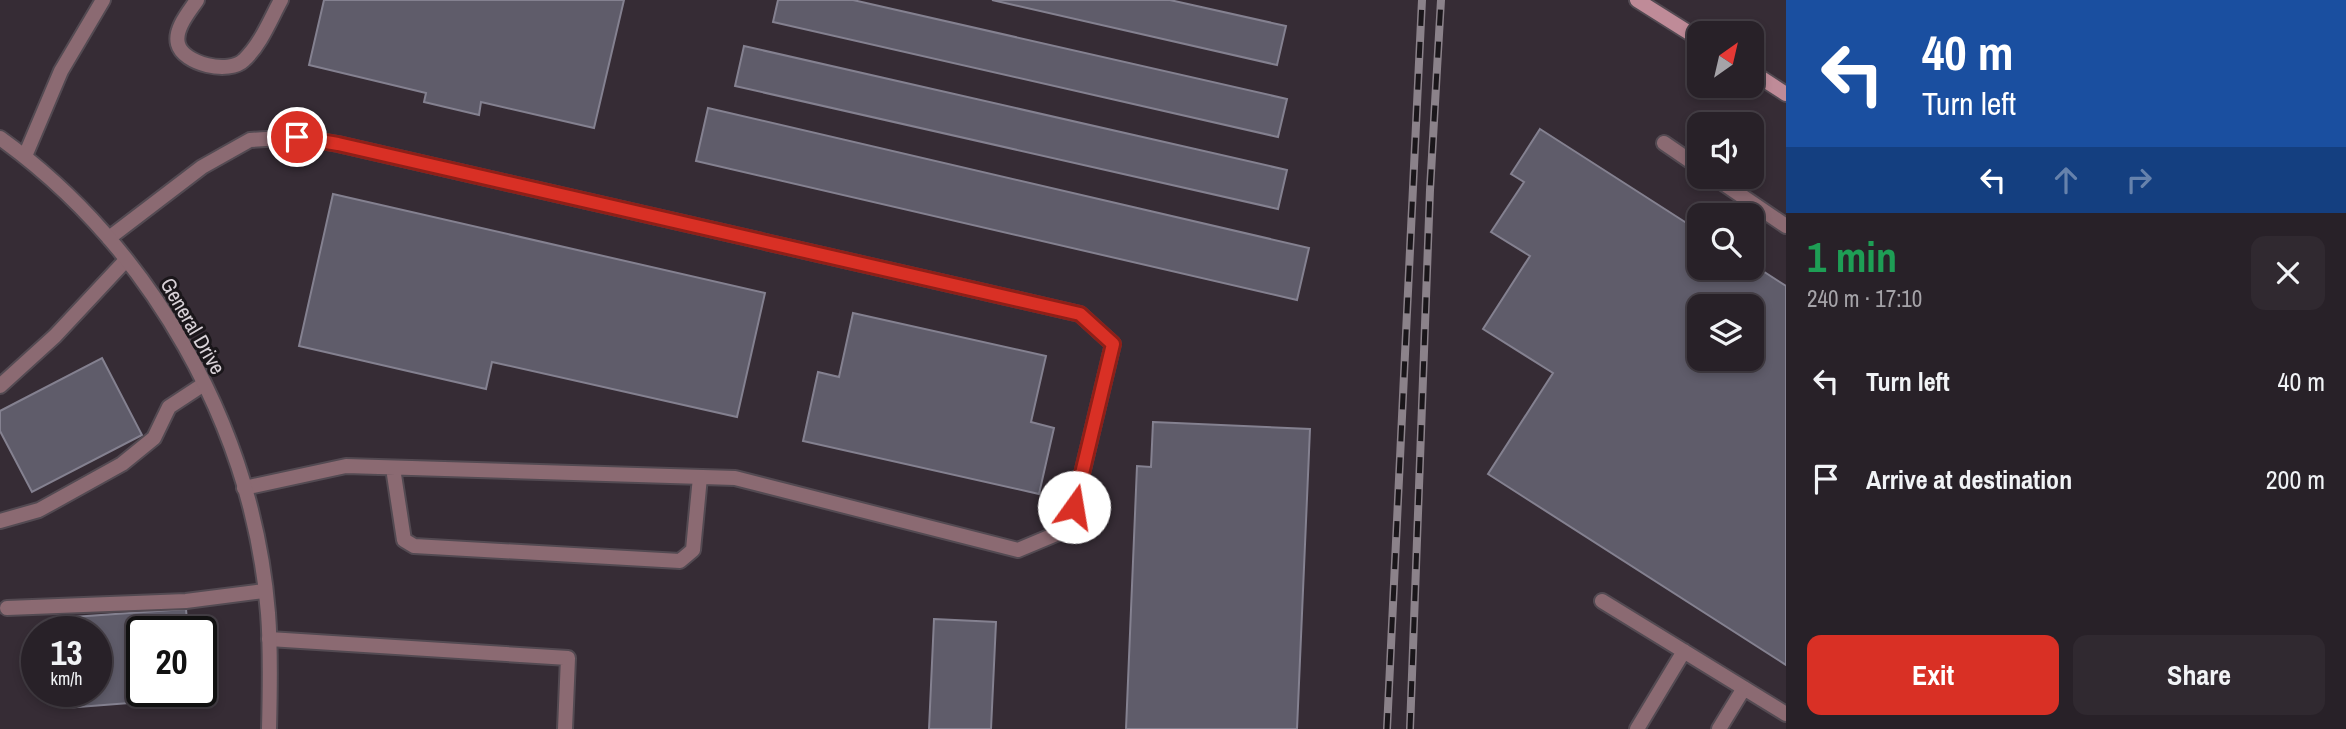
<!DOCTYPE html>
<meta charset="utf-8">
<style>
:root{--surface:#282128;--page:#302930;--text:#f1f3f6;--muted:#a5a3a8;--line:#443e45;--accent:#d93025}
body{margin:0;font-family:"Archivo Narrow",sans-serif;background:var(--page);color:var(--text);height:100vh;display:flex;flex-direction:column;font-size:26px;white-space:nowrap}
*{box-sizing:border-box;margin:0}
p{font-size:23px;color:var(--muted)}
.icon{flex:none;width:38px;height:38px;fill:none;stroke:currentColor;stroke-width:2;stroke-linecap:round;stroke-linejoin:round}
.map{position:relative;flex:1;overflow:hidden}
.details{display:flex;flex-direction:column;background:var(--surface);width:560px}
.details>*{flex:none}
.top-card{background:#1a4fa0;color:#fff;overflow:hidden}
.needle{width:46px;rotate:34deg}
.controls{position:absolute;left:1687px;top:21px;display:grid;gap:14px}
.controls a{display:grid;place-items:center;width:77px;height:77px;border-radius:14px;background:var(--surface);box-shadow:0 4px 10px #0003,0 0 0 2px var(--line);font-size:35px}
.speed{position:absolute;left:21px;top:616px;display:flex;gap:14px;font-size:35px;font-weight:700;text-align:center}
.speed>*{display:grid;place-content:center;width:91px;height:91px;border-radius:50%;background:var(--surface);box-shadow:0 4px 10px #0003,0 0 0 2px var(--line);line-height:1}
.speed small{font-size:18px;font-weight:400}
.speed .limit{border:4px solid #111;border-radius:10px;background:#fff;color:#111}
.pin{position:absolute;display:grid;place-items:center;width:60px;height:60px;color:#fff;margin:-30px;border:4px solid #fff;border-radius:50%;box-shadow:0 2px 7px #0007}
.me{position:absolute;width:77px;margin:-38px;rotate:13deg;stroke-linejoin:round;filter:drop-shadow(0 0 5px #0008)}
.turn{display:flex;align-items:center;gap:24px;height:147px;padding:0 21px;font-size:32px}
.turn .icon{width:91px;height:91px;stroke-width:2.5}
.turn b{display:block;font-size:49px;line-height:60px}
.lanes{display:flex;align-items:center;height:66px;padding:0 21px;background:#0003;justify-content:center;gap:35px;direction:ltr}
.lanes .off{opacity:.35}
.round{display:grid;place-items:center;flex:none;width:74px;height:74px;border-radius:14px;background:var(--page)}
.head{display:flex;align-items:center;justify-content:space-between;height:119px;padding:0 21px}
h1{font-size:42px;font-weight:700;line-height:52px;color:#1e9e55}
.primary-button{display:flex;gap:14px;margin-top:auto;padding:14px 21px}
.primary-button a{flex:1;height:80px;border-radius:14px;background:var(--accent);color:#fff;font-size:28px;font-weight:700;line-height:80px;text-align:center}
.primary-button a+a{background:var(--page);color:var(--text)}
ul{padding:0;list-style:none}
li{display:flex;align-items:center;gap:21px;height:98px;padding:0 21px}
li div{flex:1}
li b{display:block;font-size:26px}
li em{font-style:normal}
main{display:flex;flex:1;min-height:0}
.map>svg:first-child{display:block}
.building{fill:#5f5c6a;stroke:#848190;stroke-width:2;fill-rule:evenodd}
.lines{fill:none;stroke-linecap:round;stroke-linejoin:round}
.service-casing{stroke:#534a52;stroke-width:18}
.minor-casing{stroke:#534a52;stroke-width:18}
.secondary-casing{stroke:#534a52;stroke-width:18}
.service{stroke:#8b6a72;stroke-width:14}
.minor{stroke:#8b6a72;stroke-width:14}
.secondary{stroke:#bf8b98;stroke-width:14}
.rail-casing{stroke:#8b828a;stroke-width:8}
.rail{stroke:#1a161a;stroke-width:5;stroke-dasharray:16;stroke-linecap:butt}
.route-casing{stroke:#8d1f18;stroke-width:18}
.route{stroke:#d93025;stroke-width:12}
.labels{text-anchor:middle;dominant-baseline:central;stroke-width:6;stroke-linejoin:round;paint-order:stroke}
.street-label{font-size:21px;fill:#d8d1d7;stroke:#1a161a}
</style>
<main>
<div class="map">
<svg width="1786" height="729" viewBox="0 0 1786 729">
<rect width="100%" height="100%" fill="#362c35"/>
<path class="building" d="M324,0H624L594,128L481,102L479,115L424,102L426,93L309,65Z
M778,0H853L1287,99L1278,137L773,22Z
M992,0H1170L1286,26L1277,65Z
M744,46L1287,170L1278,209L735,86Z
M708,108L1309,248L1297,300L696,161Z
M1540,129L1699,231V268H1752V264L1786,286V665L1488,474L1553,373L1483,329L1530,256L1491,232L1524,182L1511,174ZM1699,306H1752V359H1699Z
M333,194L765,293L737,417L492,362L486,389L299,346Z
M853,313L1046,356L1031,422L1054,428L1039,494L803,441L818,372L839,377Z
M102,358L142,435L32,492L0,431V411Z
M1153,422L1310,429L1297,729H1126L1137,466L1151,467Z
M186,609L188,632H142V691H192L193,698L66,708L64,691H96V632H60L59,618Z
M934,619L996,622L991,729H929Z"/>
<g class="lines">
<defs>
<path id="service" d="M197,0C189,12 174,29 178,44C183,64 229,75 244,60C261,44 270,20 281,0
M1664,143L1699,167
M1714,177L1786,226
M109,238L202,167L250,140L297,137L338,144L1080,314L1113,344L1074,507L1061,532L1018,550L735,478L346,466L244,488
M0,386L55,336L126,260
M393,468L404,540L414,546L680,561L693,550L700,477
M0,521L39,510L122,464L154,438L169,407L204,384
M1602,601L1786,714
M7,608L186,601L264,591
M269,639L568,658L565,729
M1637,729L1684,651
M1719,729L1744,688"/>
<path id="minor" d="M0,138C151,247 253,427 268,613C271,651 270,690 269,729
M25,156L61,71L103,0"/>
<path id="secondary" d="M1637,0L1699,39
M1752,72L1786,94"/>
</defs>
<use href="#service" class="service-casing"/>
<use href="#minor" class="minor-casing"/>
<use href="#secondary" class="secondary-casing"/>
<use href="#service" class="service"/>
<use href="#minor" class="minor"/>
<use href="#secondary" class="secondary"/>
<defs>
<path id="rail" d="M1387,729L1422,0
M1410,729L1430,190L1441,0"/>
</defs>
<use href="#rail" class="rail-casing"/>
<use href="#rail" class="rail"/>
</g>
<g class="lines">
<defs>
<path id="route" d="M297,137L338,144L1080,314L1113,344L1074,507"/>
</defs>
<use href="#route" class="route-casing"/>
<use href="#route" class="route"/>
</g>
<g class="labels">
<g class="street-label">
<text transform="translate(193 326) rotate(60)">General Drive</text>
</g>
</g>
</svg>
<div class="controls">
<a><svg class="needle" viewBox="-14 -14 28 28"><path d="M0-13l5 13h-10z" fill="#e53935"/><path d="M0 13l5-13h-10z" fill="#a5a3a8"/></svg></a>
<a><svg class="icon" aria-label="sound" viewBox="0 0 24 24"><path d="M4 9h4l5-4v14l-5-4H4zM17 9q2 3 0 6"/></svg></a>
<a><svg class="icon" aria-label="search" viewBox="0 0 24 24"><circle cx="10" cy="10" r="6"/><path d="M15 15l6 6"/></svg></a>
<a><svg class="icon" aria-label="layers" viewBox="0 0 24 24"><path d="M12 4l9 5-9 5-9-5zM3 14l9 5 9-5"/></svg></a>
</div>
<div class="speed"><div>13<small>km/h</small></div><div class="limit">20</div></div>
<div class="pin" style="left:297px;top:137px;background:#d93025"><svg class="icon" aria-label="arrive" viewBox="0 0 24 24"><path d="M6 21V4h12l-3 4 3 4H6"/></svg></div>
<svg class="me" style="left:1074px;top:507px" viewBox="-20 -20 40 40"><circle r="19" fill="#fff"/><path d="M0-13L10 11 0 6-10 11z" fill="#d93025"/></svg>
</div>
<section class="details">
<div class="top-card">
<div class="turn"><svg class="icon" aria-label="left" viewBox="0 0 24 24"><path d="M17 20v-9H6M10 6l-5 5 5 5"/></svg><div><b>40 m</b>Turn left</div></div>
<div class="lanes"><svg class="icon" aria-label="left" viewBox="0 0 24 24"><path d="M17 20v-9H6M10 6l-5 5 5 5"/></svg><svg class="icon off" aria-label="ahead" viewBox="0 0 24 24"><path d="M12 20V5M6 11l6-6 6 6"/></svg><svg class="icon off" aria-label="right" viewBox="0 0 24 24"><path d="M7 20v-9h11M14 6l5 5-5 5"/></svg></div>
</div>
<div class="head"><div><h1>1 min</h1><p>240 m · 17:10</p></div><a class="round"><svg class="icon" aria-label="close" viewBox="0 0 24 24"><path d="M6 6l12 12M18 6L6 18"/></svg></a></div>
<ul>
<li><svg class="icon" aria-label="left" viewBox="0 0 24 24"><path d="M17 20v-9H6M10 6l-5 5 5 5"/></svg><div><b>Turn left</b></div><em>40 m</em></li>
<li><svg class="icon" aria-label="arrive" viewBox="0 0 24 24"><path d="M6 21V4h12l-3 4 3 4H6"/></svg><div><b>Arrive at destination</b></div><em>200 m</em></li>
</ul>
<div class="primary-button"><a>Exit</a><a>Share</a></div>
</section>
</main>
